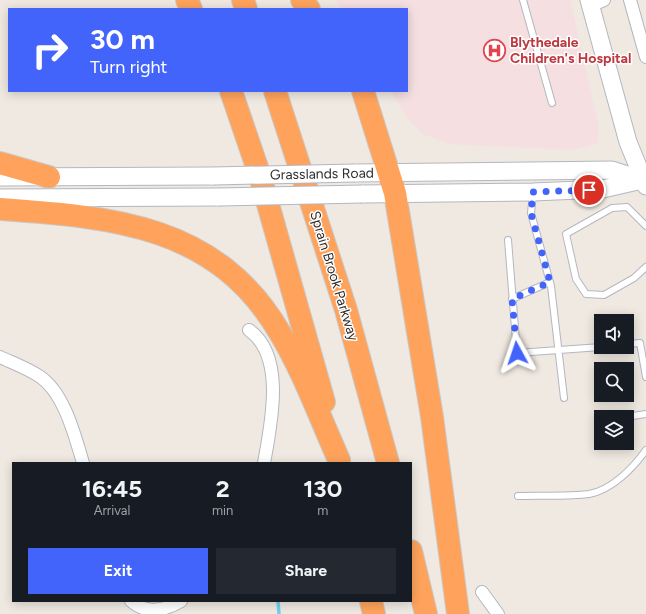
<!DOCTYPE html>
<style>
:root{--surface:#171b24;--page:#242831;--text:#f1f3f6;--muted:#9ea1a6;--accent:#4264fb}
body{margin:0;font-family:Figtree,sans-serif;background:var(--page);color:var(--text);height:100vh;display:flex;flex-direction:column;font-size:15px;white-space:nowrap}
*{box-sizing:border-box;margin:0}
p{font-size:13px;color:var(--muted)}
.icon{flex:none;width:22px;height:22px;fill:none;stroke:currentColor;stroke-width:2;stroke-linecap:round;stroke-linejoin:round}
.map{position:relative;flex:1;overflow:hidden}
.details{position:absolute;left:12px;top:462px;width:400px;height:140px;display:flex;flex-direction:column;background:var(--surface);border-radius:0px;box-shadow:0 2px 10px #0003}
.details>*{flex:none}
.top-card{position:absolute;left:8px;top:8px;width:400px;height:84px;border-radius:0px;box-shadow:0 2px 10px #0003;background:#4264fb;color:#fff;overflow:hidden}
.buttons{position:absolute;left:594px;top:314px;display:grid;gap:8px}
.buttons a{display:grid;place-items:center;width:40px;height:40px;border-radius:0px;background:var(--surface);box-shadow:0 2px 10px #0003;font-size:20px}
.pin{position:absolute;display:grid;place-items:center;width:34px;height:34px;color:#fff;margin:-17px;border:2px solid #fff;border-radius:50%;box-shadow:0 1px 4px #0007}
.me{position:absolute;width:44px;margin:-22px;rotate:355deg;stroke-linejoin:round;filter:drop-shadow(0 0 3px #0008)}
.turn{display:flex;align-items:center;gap:14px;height:84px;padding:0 16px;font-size:18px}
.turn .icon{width:52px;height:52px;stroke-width:2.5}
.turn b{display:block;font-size:28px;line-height:34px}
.eta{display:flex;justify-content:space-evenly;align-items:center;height:68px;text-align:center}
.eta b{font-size:24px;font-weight:700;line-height:28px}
.primary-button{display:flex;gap:8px;margin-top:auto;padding:8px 16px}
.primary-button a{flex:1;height:46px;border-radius:0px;background:var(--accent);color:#fff;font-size:16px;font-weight:700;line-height:46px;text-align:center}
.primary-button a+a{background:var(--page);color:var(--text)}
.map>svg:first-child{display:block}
.medical{fill:#f5dfe0}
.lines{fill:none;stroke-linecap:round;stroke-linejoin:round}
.stream{stroke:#75cff0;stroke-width:3.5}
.lane-casing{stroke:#b4b7c1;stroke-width:8}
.street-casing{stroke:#b4b7c1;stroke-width:14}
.secondary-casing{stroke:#b4b7c1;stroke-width:19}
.highway-casing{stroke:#c9c9c9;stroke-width:24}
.lane{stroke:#fff;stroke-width:6}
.street{stroke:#fff;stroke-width:12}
.secondary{stroke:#fff;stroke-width:17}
.highway{stroke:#ffa35c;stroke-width:22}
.secondary-bridge-casing{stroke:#b4b7c1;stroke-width:19;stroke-linecap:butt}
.secondary-bridge{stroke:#fff;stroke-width:17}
.route{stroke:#4264fb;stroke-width:7;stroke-dasharray:0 12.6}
.labels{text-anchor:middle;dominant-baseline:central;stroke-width:3;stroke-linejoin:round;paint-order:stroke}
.health-label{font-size:14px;font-weight:bold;fill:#be3a42;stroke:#fff;text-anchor:start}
.street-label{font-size:14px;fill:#2e2e2e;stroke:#fff}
</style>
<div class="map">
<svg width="646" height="614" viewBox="0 0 646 614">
<rect width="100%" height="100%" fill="#efe9e1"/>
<path class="medical" d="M335,0H570L599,127L597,144L572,150L450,144L423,134L408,119L391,91H407V9H341Z"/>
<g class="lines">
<path class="stream" d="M278,601L279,614"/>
<defs>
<path id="lane" d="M523,0L552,103
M533,194L531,213L551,286L564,398
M646,226L627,207L612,208L566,234L576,279L586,294L604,295L634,278L646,267
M508,240L517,353L601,347
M512,299L550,282
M627,344L640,343L646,377
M626,417L646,414
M518,496C541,495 566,497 589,494C612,490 633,468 646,450"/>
<path id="street" d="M630,0L646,57
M590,6L604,0
M249,330C286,356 271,424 264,463
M0,357C13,363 27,368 39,376C64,392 75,436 83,463
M482,592L498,614
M131,601C146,614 164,611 181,601"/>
<path id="secondary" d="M589,0L628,142L646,186
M355,173L612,170L643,180
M0,177L213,176
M362,194L533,192L603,189L642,180
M0,198L219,197"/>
<path id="highway" d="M187,0L191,9
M243,0L246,9
M302,0L309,9
M231,91L260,176L324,402
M275,91L346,310L388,463
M363,91L395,193L432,417L458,614
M0,163L49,177
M0,209C113,217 217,225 280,333C304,373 320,418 339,460
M411,551L426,614
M371,601L374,614"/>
</defs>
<use href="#lane" class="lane-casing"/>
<use href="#street" class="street-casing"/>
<use href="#secondary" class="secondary-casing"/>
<use href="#highway" class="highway-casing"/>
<use href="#lane" class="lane"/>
<use href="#street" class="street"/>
<use href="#secondary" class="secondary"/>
<use href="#highway" class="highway"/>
<defs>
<path id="secondary-bridge" d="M213,176L355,173
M219,197L362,194"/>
</defs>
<use href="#secondary-bridge" class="secondary-bridge-casing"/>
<use href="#secondary-bridge" class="secondary-bridge"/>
</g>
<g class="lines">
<path class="route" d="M517,353L512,299L550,282L531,213L533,192L589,190"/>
</g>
<defs>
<symbol id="hospital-ring" viewBox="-11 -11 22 22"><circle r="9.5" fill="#fff" stroke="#e0444e" stroke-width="1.5"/><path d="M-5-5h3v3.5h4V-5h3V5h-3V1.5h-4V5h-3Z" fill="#e0444e"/></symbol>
</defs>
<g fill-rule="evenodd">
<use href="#hospital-ring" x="482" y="38" width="25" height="25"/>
</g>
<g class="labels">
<g class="health-label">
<text x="510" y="42">Blythedale<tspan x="510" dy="16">Children's Hospital</tspan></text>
</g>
<g class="street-label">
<text transform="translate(322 174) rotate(-1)">Grasslands Road</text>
<text transform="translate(334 276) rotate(73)">Sprain Brook Parkway</text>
</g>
</g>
</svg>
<div class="buttons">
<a><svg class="icon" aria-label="sound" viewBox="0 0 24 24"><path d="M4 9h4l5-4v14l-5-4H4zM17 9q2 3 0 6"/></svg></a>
<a><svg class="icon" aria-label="search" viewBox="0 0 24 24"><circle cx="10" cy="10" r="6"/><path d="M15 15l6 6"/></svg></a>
<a><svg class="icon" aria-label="layers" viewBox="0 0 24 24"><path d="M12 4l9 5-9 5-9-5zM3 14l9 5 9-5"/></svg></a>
</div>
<div class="pin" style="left:589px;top:190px;background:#d93025"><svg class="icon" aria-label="arrive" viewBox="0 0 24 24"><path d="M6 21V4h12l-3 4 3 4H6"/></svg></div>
<svg class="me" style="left:517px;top:353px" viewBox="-20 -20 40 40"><path d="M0-17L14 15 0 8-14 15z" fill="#4264fb" stroke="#fff" stroke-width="4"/></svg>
<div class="top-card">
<div class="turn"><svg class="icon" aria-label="right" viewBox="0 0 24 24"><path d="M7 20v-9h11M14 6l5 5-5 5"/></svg><div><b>30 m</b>Turn right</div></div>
</div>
<section class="details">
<div class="eta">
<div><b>16:45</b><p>Arrival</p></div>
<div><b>2</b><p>min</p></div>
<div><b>130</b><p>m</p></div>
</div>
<div class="primary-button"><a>Exit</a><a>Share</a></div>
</section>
</div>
